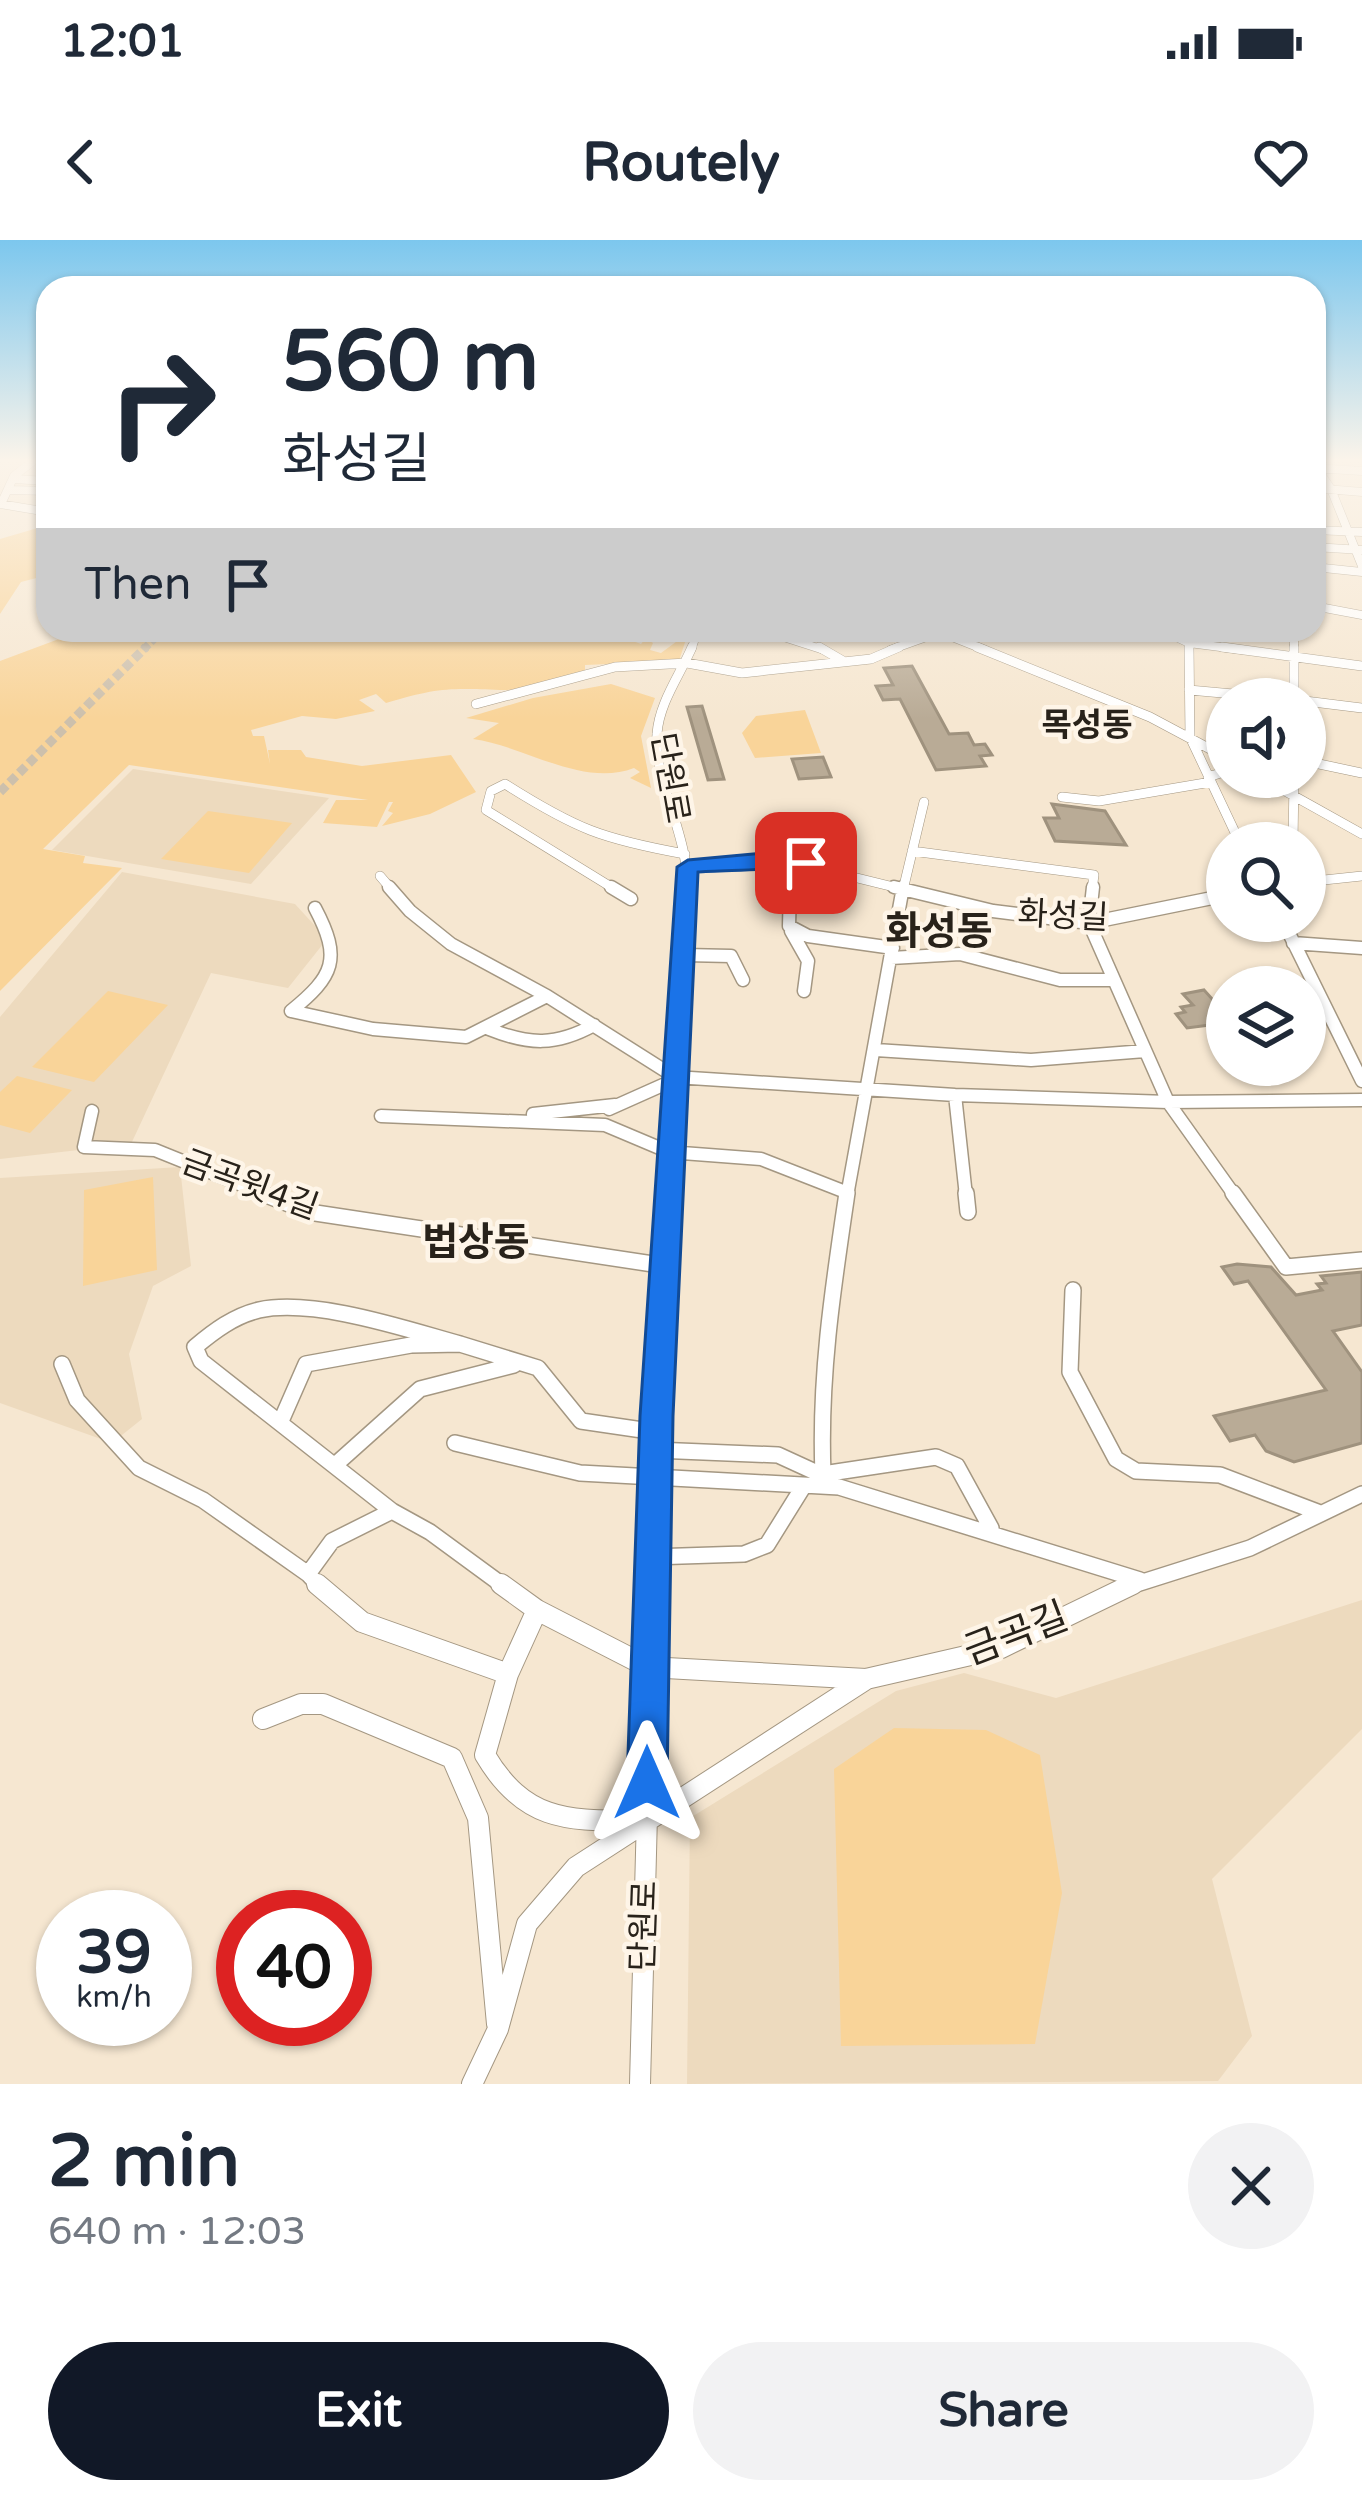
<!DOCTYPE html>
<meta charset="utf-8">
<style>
:root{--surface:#fff;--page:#f2f2f3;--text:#1f2937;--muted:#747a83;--accent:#111827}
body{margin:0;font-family:"Varela Round","Noto Sans KR",sans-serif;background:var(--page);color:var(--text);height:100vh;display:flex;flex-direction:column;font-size:45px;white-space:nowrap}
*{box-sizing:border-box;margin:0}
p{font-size:39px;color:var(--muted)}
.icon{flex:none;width:66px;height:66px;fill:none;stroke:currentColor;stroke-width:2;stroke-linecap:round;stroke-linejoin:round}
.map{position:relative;height:1844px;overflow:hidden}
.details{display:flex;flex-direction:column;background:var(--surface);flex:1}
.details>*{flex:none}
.hud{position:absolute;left:36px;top:36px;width:1290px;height:366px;border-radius:36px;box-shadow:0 3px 9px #0004;background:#fff;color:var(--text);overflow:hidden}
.fabs{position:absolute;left:1206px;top:438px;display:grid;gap:24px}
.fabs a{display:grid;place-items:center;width:120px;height:120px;border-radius:50%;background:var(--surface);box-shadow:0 3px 9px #0004;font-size:60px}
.speed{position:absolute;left:36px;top:1650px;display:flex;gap:24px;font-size:60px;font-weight:700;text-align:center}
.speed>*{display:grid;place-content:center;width:156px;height:156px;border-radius:50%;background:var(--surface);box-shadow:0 3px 9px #0004;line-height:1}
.speed small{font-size:30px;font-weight:400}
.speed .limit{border:18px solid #d22;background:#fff;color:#111}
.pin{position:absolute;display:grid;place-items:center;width:102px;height:102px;color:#fff;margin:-51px;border-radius:24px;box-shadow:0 6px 18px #0006}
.me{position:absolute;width:132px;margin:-66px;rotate:0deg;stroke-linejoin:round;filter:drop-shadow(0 0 9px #0008)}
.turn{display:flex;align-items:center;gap:42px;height:252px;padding:0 48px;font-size:54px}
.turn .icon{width:156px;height:156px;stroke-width:2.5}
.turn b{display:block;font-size:84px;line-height:102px}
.then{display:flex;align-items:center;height:114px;padding:0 48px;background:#0003;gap:24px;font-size:45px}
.round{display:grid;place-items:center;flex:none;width:126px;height:126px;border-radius:63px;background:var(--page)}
.overview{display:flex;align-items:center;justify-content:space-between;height:204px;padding:0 48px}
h1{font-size:72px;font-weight:800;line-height:90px}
.action{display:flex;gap:24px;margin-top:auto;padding:24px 48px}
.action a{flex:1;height:138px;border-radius:72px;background:var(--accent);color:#fff;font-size:48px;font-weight:800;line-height:138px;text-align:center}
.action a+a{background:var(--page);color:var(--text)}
.status{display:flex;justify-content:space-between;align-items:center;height:84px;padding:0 60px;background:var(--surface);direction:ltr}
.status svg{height:33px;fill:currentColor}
header{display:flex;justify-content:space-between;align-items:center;height:156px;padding:0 48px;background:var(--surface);font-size:54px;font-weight:800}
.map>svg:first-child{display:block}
.built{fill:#eddabe}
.green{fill:#f9d499}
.building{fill:#b9ab96;stroke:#9f927e;stroke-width:3}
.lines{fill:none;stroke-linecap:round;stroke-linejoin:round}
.minor-tunnel-far1{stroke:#cdc0ac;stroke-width:8;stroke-dasharray:8 3;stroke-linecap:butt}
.minor-tunnel{stroke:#cdc0ac;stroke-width:9;stroke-dasharray:9 4.5;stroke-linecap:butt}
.minor-far4-casing{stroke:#a49782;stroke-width:9}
.minor-far3-casing{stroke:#a49782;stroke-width:10}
.minor-far2-casing{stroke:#a49782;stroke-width:15}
.minor-far1-casing{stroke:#a49782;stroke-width:18}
.minor-casing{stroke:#a49782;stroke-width:22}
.minor-far4{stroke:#fff;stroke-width:8}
.minor-far3{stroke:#fff;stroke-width:9}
.minor-far2{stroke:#fff;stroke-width:12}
.minor-far1{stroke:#fff;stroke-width:15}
.minor{stroke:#fff;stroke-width:20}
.route{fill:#1a73e8;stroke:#114b97;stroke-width:3}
.labels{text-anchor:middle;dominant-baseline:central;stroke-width:9;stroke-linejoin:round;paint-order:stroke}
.far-quarter-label{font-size:33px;font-weight:bold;fill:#28221a;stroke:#fef5e8}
.street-label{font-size:33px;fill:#28221a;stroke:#fef5e8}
.quarter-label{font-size:39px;font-weight:bold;fill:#28221a;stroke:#fef5e8}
.near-street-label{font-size:39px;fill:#28221a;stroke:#fef5e8}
</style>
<div class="status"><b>12:01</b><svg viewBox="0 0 49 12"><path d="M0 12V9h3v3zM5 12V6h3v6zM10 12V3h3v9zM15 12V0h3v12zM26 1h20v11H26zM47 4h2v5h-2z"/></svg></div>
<header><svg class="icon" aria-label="back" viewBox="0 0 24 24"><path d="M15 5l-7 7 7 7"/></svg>Routely<svg class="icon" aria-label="heart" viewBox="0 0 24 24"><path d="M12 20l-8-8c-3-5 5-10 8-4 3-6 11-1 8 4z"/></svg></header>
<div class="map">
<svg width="1362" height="1844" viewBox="0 0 1362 1844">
<rect width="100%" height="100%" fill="#f6e7d1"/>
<path class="built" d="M133,529L329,558L251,644L52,610Z
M122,632L295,664L327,699L288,748L211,733L131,904L0,919V777Z
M180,927L191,1026L153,1046L129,1114L142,1179L112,1203L0,1163V938Z
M1362,1360V1489L1212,1639L1252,1796L1218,1841L687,1844L690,1578L896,1451L964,1433L1056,1458Z"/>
<path class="green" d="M48,285V335L21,342L0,374V299Z
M83,390H372L366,402L390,397L398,390H603L641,404L646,398L653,403L650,410L661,413L688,393L679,421L585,425V433C559,439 526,451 500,450C446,448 438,448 386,463L376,454L359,460L375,471L336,479L302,476L251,490L253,496H264L270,524L268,510H301L306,517L362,526L451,515L476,552L430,574L382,586L393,573L388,571L393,562H389L377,587L323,583L336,560H368L129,525L43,609L85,616L83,623L122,628L0,751V421Z
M611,444L655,458L641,496L651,548L630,538L640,532L634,528C583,548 525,506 473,499L499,483L466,478L533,458Z
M805,470L821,513L755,518L742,493L756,476Z
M208,571L292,583L249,633L161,619Z
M108,751L168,765L94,842L32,827Z
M17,836L72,850L30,893L0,885V852Z
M153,937L157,1030L83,1046L84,950Z
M894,1488L986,1490L1040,1515L1062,1653L1035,1804L841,1806L834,1529Z"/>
<path class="building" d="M912,426L949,494L968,493L974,505L985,504L992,515L980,516L986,526L936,530L900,459L883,460L876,446L893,445L884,428Z
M702,466L724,539L708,540L687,467Z
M823,517L831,537L799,539L792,519Z
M1052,564L1105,571L1126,605L1055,601L1044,578H1059Z
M1204,750L1223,771L1218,772L1221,776L1212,778L1217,784L1187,788L1176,774L1185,772L1181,767L1193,765L1183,754Z
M1237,1024L1271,1027L1296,1055L1322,1050L1317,1044L1326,1043L1321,1036L1362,1032V1085L1333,1091L1362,1132V1203L1294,1222L1266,1211L1255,1195L1230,1201L1214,1176L1326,1150L1248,1041L1234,1044L1222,1027Z"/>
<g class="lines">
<path class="minor-tunnel-far1" d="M143,410L163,390"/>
<path class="minor-tunnel" d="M0,552L146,407"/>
<defs>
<path id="minor-far4" d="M1314,224L1331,249L1362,326
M1314,228L1362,231
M13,239L48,241
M1314,248L1362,252
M10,250L48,251
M0,264L48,272
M1,264L14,236L33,221
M1314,290L1362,292
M1314,307L1362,310
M1314,327L1362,332
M1314,366L1362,375
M762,390L824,410
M1161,390L1189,403L1244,410
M1189,390V410
M1294,390V410
M937,391L985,410
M691,410L698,390
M890,410L946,390"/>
<path id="minor-far3" d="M819,407L843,421
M977,407L1150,477L1227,518
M1189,407L1190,497L1240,603
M1222,407L1362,426
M1294,407V459
M1189,450L1290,459
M1305,461L1362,468
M476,464L615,427L687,423L742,433L871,419L899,407
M1305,521L1362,533
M1208,537L1227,531
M1260,537L1362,594
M1062,557L1099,561L1211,542
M1293,603L1294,537
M912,611L1094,635L1092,650
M688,627L784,620L906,650
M380,636L392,650
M1305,642L1362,636
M616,650L486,570L491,551L505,544C576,589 602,599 685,614
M687,650C690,597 653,540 657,494C659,463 680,435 692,407
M789,650L805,623
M903,650L924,562"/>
<path id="minor-far2" d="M389,647L410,671L451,704L547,756L675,837L955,855L1168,862L1362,860
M611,647L631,659
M790,647L789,686L808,696L893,708
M894,647L993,671L1089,683L1227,655
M1093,647L1089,683L1168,862L1235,956
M1283,681L1362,841
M791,691L808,721L804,751
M1293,703L1362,708
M685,715L731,716L743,740
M891,718L960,714L1060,740H1113
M291,771L373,789L466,797L547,756
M291,771C334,736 342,719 315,668
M489,789C529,805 556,806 594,785
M876,810L1031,820L1145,811
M955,855L966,956
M609,869L674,840
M92,871L84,907L155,910L269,956
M533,874L615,865
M381,876L605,885L669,912L761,919L848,953
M669,956L687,647
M847,956L903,647"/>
<path id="minor-far1" d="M261,953L309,972L666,1026
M847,953C833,1047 819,1138 823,1234L936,1217L957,1226L991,1288
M966,953L968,972
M1233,953L1286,1027L1362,1020
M1073,1050L1070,1132L1116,1219L1136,1231L1220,1235L1320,1273
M62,1124L77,1160L139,1228L203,1260L308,1334L332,1301L392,1271L430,1292L505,1347
M281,1181L306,1124L411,1105L460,1104L538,1128L581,1181L656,1192
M455,1203L580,1233L839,1247L1140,1340
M655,1210L778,1215L826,1237
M335,1225L420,1149L514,1125
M392,1271L201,1121L195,1107C214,1091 234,1076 259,1070C314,1058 406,1089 460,1104
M651,1317L744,1314L767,1305L803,1247
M308,1334L320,1347
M653,1347L670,953
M1127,1347L1250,1308L1362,1254"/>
<path id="minor" d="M317,1344L362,1382L508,1434
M501,1344L537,1370L648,1427L866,1439L1001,1408L1133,1344
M537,1370L508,1434L485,1515C527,1586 573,1580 647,1581
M263,1479L301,1464H323L452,1518L478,1578L497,1784
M472,1844L498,1789L527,1684L576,1627L865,1440
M640,1844L653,1344"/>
</defs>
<use href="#minor-far4" class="minor-far4-casing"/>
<use href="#minor-far3" class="minor-far3-casing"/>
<use href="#minor-far2" class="minor-far2-casing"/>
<use href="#minor-far1" class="minor-far1-casing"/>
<use href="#minor" class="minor-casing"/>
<use href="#minor-far4" class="minor-far4"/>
<use href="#minor-far3" class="minor-far3"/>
<use href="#minor-far2" class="minor-far2"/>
<use href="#minor-far1" class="minor-far1"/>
<use href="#minor" class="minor"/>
</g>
<linearGradient id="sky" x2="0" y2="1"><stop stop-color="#7cc7ee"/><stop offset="0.46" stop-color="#fbf4ea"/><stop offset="1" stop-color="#fbf4ea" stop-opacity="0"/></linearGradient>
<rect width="1362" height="479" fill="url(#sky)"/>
<path class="route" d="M764,613L806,617L816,623C808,630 719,630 698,632L673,1176L667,1543L661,1557L647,1562L633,1557L627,1543L640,1176L677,627L688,620Z"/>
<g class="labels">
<g class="far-quarter-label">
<text x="1087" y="485">목성동</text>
</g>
<g class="street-label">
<text transform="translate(670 538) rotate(80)">단원로</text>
<text transform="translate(1063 676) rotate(3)">화성길</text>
<text transform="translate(250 945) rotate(20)">금곡윗4길</text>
<text transform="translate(644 1686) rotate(-88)">단원로</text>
</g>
<g class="quarter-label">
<text x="939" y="691">화성동</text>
<text x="476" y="1002">법상동</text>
</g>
<g class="near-street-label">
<text transform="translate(1016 1394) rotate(-21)">금곡길</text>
</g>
</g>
</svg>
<div class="fabs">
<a><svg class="icon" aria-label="sound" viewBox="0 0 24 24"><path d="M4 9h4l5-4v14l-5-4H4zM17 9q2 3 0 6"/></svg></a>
<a><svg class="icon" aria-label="search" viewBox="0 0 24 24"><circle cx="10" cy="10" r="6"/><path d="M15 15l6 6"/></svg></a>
<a><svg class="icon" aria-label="layers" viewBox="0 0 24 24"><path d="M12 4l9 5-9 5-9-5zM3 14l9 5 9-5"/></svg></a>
</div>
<div class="speed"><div>39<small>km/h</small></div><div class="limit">40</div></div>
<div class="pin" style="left:806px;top:623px;background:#d93025"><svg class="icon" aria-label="arrive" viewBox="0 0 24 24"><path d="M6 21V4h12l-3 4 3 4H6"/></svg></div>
<svg class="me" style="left:647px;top:1543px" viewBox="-20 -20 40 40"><path d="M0-17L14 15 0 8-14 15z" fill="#1a73e8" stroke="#fff" stroke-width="4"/></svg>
<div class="hud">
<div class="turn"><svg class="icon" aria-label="right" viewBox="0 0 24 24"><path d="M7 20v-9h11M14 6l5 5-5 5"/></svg><div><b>560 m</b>화성길</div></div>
<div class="then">Then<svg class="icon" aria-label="arrive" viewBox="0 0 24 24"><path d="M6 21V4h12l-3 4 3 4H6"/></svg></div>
</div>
</div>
<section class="details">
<div class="overview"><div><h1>2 min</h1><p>640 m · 12:03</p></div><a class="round"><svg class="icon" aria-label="close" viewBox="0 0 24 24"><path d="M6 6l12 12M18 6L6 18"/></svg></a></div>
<div class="action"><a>Exit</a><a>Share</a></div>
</section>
